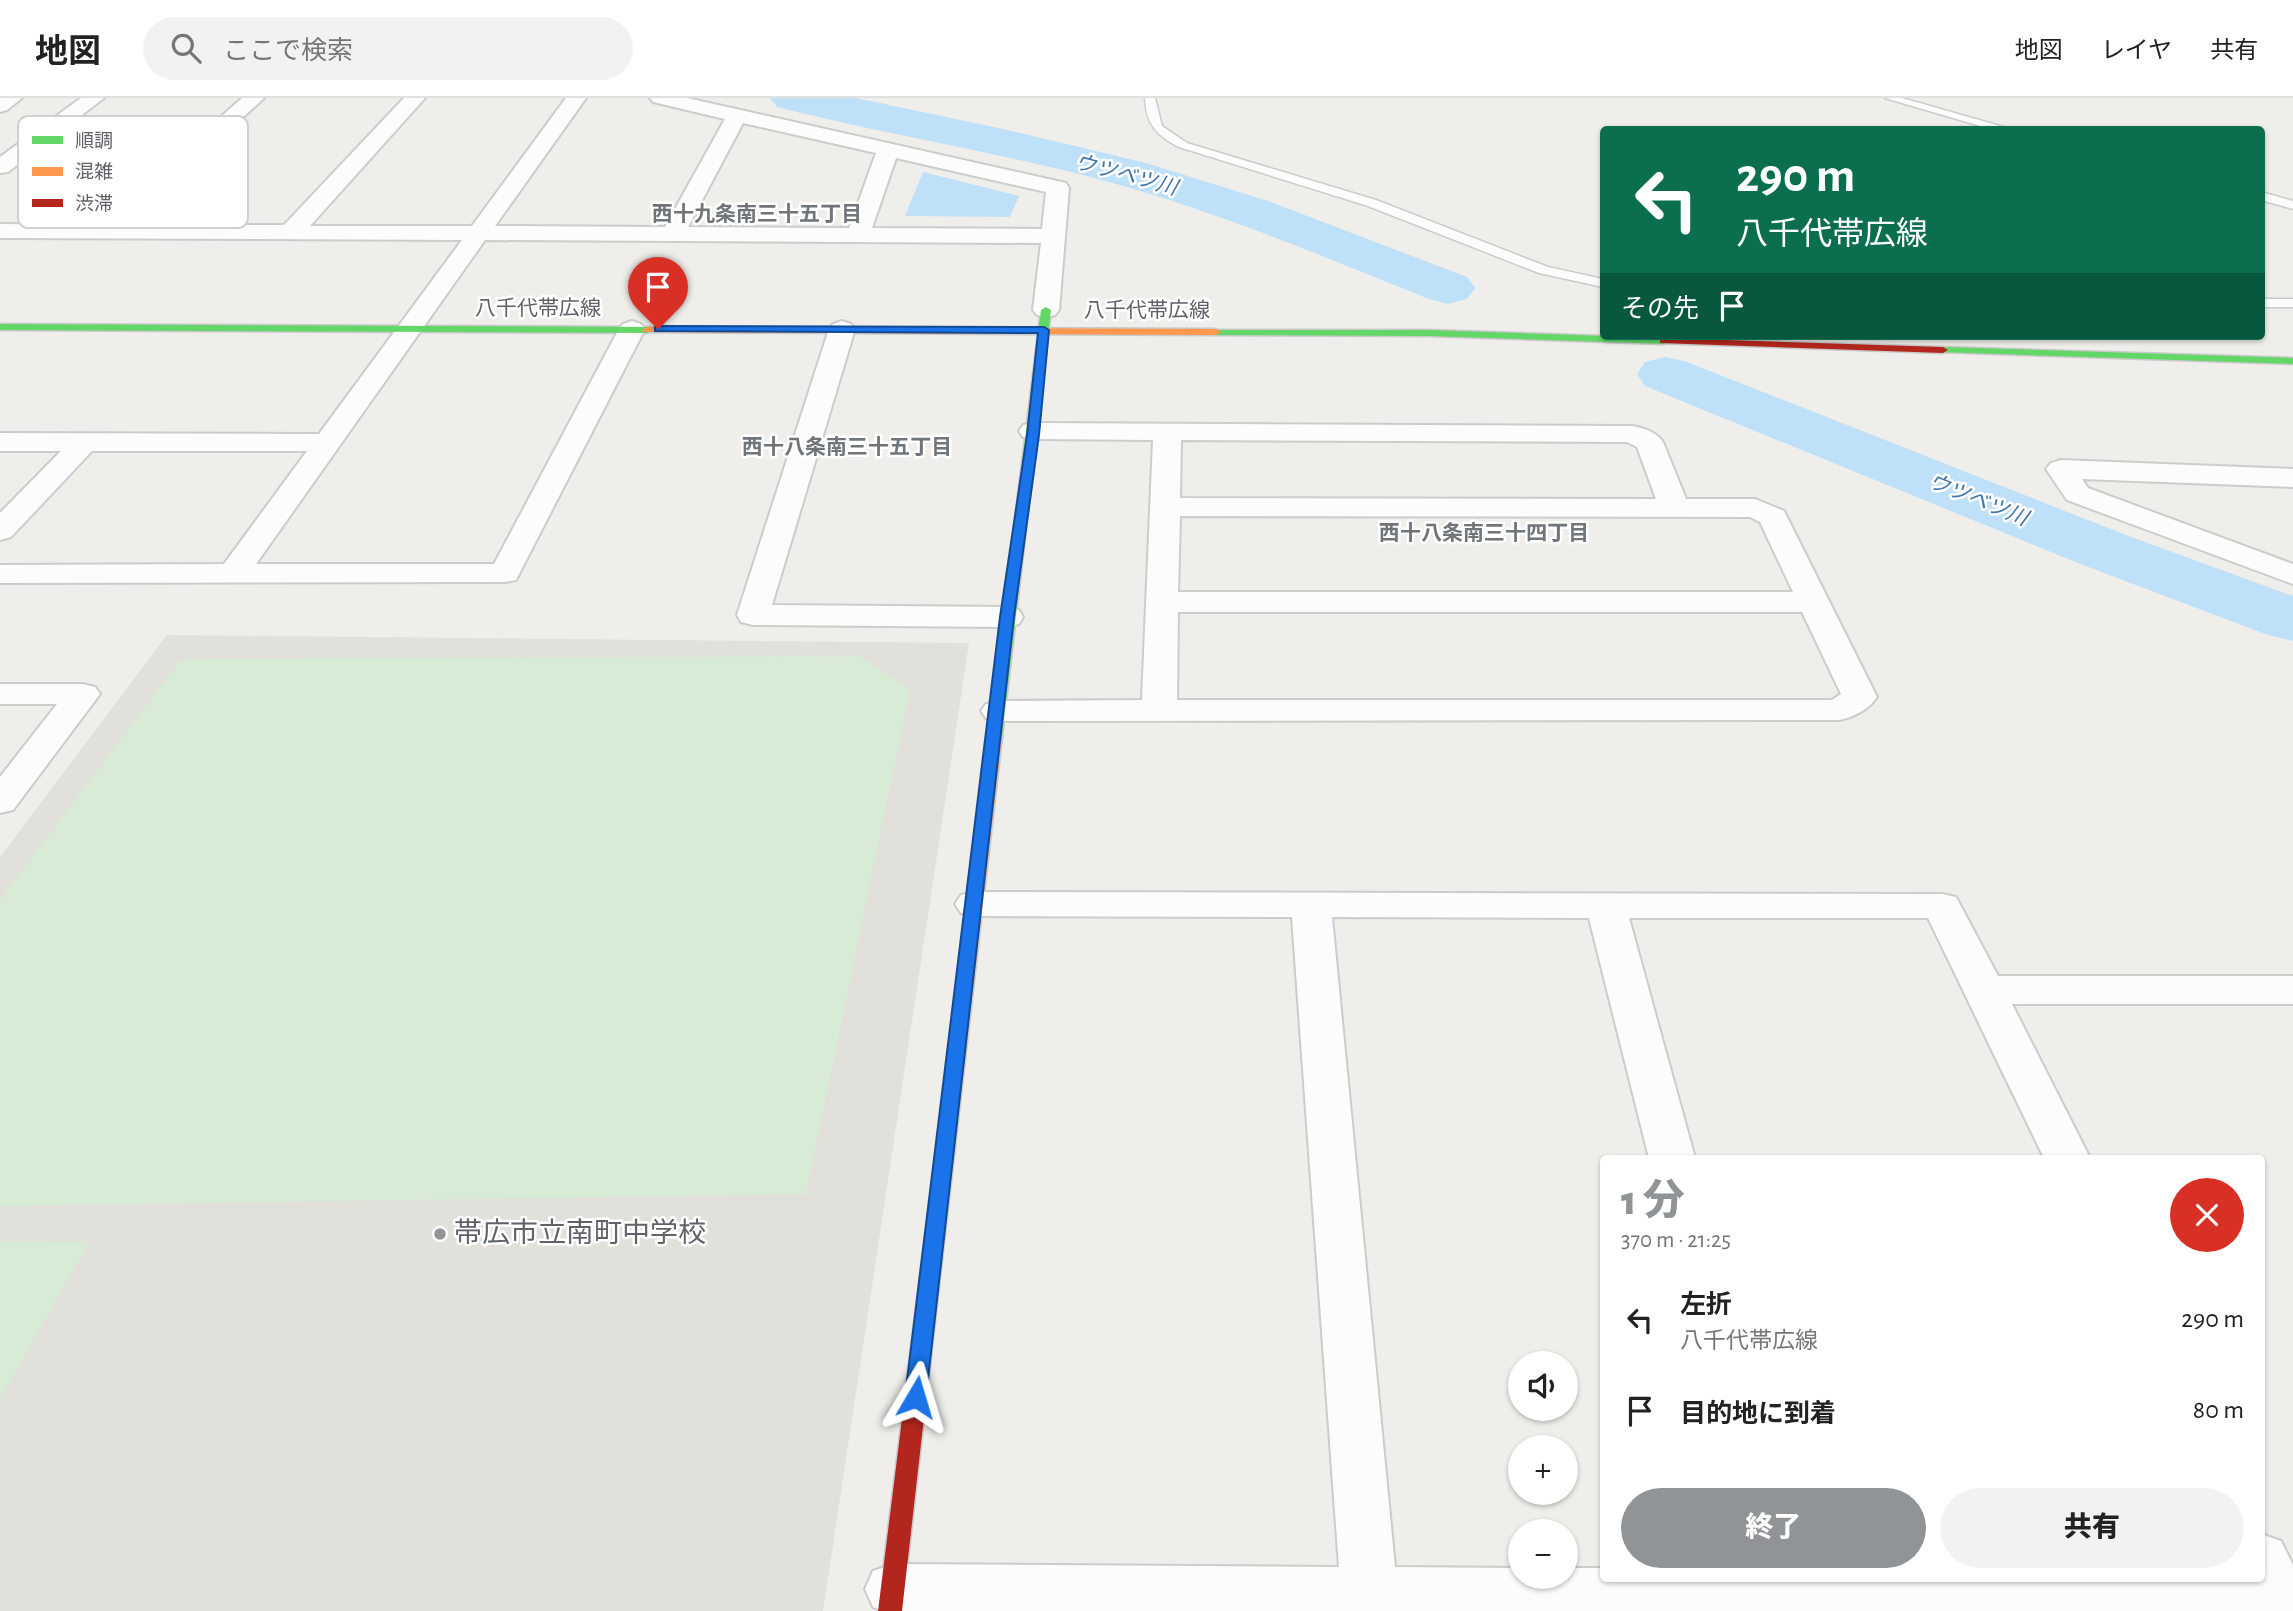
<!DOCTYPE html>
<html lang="ja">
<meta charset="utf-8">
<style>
:root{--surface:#fff;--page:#f2f2f2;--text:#222;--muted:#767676;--line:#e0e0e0;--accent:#919496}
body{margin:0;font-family:"Alegreya Sans","Noto Sans JP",sans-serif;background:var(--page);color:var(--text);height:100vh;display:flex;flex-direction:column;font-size:26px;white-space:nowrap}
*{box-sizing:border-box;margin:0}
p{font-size:23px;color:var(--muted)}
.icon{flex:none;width:38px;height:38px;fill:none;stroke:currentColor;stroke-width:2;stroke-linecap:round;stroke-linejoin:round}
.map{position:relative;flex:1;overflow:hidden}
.panel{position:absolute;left:1600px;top:1057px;width:665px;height:427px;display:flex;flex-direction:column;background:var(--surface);border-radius:7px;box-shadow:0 2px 5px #0004}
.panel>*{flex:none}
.top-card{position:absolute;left:1600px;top:28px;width:665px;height:214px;border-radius:7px;box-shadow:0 2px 5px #0004;background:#0b6e4f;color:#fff;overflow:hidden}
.fabs{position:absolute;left:1508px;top:1253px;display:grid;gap:14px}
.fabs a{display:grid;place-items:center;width:70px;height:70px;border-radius:50%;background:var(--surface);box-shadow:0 2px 5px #0004;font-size:35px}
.pin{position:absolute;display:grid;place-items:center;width:60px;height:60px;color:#fff;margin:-72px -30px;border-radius:50% 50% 50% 0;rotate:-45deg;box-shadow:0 0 7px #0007}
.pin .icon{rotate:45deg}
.me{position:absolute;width:77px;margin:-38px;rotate:7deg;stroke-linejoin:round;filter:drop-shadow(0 0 5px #0008)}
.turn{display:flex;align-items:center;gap:24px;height:147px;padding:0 21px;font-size:32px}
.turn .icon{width:91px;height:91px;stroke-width:2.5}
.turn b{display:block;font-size:49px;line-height:60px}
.then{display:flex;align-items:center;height:66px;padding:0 21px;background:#0003;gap:14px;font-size:26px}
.round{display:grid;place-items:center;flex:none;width:74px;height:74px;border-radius:37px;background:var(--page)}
.overview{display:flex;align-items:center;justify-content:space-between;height:119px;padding:0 21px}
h1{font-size:42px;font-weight:800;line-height:52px;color:var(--accent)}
.cta{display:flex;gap:14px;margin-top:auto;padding:14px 21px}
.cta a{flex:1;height:80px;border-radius:42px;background:var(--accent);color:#fff;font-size:28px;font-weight:800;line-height:80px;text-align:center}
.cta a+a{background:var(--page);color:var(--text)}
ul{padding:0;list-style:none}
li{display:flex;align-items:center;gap:21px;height:91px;padding:0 21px}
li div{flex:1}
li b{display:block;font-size:26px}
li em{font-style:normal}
header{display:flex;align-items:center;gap:42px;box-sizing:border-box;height:98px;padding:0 35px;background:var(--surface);border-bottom:2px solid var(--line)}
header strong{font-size:33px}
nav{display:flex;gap:38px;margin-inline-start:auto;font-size:24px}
.search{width:490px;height:63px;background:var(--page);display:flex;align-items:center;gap:18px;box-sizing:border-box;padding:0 24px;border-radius:38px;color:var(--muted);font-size:26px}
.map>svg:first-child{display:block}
.education{fill:#e2e0da}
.green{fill:#d8ebd6}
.water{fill:#bfe0f9}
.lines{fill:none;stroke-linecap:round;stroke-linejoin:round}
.river{fill:#bfe0f9;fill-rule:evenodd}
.lane-casing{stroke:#cbcccc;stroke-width:3}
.street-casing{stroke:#cbcccc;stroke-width:4}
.fast-casing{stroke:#cacacb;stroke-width:3}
.slow-casing{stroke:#cacacb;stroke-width:3}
.jam-casing{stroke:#cacacb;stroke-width:3}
.lane{fill:#fdfcfc;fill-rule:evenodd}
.street{fill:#fdfcfc;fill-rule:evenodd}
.fast{fill:#63d668;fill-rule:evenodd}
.slow{fill:#ff974d;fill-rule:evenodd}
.jam{fill:#b3261e;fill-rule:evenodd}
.route{fill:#1a73e8;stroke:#114b97;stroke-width:2}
.poi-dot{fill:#919496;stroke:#fff;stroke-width:2.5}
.labels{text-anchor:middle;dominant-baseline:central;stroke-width:5;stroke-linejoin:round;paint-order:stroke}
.far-water-label{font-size:21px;font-style:italic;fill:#4174aa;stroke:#fff}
.far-neighbourhood-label{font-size:21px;font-weight:bold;fill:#70757a;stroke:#fff}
.far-street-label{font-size:21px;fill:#5f6368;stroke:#fff}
.near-poi-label{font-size:28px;fill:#5f6368;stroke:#fff;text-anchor:start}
.key{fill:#fff;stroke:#cfd0d2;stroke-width:2}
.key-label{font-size:19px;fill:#5f6368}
</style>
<header>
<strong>地図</strong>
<div class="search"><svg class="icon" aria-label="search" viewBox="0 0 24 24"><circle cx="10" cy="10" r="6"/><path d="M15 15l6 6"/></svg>ここで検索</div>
<nav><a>地図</a><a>レイヤ</a><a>共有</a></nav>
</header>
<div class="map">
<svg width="2293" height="1513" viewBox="0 0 2293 1513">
<rect width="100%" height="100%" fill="#efeeea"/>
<path class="education" d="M167,537L969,545L823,1513H0V759Z"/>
<path class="green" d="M860,558L910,592L806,1096L0,1108V802L181,561Z
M0,1143L89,1144L0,1301Z"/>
<path class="water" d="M923,74L1019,98L1010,119L905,118Z"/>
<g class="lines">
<path class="river" d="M770,0H856L1003,31L1146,65L1268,103L1467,179L1475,190L1467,201L1448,206L1429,201C1324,159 1219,114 1109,84C999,54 887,37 777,9Z
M1666,259L1687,264L2131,439L2293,498V543L2268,537L2083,467L1645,288L1637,276L1645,264Z"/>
<defs>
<path id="lane" d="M1145,0H1155L1162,28L1187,45L1376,102L1548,169L1603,181V189L1539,175L1368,108L1179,49C1156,37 1146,26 1145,0Z
M1885,0H1902L2014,32H1994Z
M2261,94L2293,103V111L2261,102Z
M2261,201H2293V209H2261Z"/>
<path id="street" d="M0,0H22L7,12L0,14Z
M81,0H104L8,74L0,75V59Z
M242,0H264L126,127H284L404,0H425L310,128H472L566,0H586L495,128L665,129L725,21L653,4L650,0H687L1066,85L1069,90L1059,212L1055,217L1046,220L1037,217L1033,212L1041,145L485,142L256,466H494L619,231L623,226L632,223L641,226L645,231L516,482L505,484L0,485V467L224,466L307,353H92L11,439L0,442V415L61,353H0V335L319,336L462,142L0,140V126L99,127ZM743,25L876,55L849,130L688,129ZM896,60L1046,94L1042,131L872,130Z
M842,223L851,226L855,231L772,507L1007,509L1019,512L1023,519L1019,526L1007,529L753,527L741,524L737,517L829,231L833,226Z
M1033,325L1632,328C1644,330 1656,334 1663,344L1686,401H1755L1784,413L1877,599C1868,612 1854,619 1839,622L998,623L986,620L981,613L986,606L998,603L1142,602L1153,342L1033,341L1023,339L1019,333L1023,327ZM1181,342L1627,344L1637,349L1656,401L1180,400ZM1180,418L1750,419L1760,424L1793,494H1178ZM1178,514H1802L1841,596L1832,602H1177Z
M2061,362L2293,371V389L2082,381L2088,390L2293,466V486L2067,402L2046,371L2051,365Z
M0,586H83L95,589L100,596L13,712L0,715V679L57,606H0Z
M975,794L1942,796L1956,799L1998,878H2293V906H2012L2090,1060H2044L1928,820H1629L1695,1060H1649L1589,820L1332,819L1395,1469L1521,1470V1479H1566V1470H1603V1480H2261V1436L2281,1443L2293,1467V1513H885L873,1509L865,1491L873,1473L893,1466L1339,1469L1292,819L975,818L961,815L955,806L961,797Z"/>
<path id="fast" d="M1046,209L1051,212L1002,639L995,643L988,639L1041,212Z
M0,226L647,229L652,232L647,235L0,232Z
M1212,232H1428L1664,240L1669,243L1664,246L1428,238L1216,237L1212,236Z
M1943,249L2293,260V266L1939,254V250Z"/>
<path id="slow" d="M647,229L1216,231L1221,234L1216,237L643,234L642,232Z
M995,635L1002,639L942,1161L939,1166L932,1169L925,1166L922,1161L988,639Z"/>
<path id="jam" d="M1664,240L1943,249L1948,252L1943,255L1660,245V241Z
M932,1153L939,1156L942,1161L902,1513H878L922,1161L925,1156Z"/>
</defs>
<use href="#lane" class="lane-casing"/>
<use href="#street" class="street-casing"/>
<use href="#fast" class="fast-casing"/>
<use href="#slow" class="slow-casing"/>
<use href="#jam" class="jam-casing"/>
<use href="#lane" class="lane"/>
<use href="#street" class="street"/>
<use href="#fast" class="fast"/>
<use href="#slow" class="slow"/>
<use href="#jam" class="jam"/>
</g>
<path class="route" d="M658,228L1044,229L1049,232L1039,337L1014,519L926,1299L923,1305L916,1308L908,1305L905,1299L1000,519L1027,337L1038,235L655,233V229Z"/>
<circle class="poi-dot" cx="440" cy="1136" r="7"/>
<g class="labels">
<g class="far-water-label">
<text transform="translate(1126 77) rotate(15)">ウツベツ川</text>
<text transform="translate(1978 402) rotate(22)">ウツベツ川</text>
</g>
<g class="far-neighbourhood-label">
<text x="757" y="116">西十九条南三十五丁目</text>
<text x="847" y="349">西十八条南三十五丁目</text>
<text x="1484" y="435">西十八条南三十四丁目</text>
</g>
<g class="far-street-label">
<text x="538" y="210">八千代帯広線</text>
<text x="1147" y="212">八千代帯広線</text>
</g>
<g class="near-poi-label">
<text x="454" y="1136">帯広市立南町中学校</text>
</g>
</g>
<rect x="18" y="18" width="230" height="112" rx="10" class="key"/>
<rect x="32" y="38" width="31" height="8" fill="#63d668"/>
<rect x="32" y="69" width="31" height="9" fill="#ff974d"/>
<rect x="32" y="101" width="31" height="8" fill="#b3261e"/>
<g class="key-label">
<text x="75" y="49">順調</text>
<text x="75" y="80">混雑</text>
<text x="75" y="112">渋滞</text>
</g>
</svg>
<div class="fabs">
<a><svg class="icon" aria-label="sound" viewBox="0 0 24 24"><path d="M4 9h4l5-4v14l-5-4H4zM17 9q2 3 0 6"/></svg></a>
<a>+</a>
<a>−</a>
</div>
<div class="pin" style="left:658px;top:231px;background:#d93025"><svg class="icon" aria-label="arrive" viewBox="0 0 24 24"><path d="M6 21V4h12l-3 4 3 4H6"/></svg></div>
<svg class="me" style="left:916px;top:1299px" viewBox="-20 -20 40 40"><path d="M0-17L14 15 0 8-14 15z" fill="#1a73e8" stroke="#fff" stroke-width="4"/></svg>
<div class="top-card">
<div class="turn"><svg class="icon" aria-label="left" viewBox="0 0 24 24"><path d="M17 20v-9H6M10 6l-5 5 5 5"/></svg><div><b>290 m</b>八千代帯広線</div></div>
<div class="then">その先<svg class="icon" aria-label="arrive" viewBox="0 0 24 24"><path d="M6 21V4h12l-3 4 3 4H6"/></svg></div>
</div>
<section class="panel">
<div class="overview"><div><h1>1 分</h1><p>370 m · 21:25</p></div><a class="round" style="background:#d93025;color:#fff"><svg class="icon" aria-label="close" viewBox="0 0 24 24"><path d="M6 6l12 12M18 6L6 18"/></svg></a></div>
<ul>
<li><svg class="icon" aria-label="left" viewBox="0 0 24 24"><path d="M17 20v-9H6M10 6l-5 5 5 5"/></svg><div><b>左折</b><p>八千代帯広線</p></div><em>290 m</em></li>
<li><svg class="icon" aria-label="arrive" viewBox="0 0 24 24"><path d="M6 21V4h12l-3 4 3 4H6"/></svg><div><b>目的地に到着</b></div><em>80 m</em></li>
</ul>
<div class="cta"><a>終了</a><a>共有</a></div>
</section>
</div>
